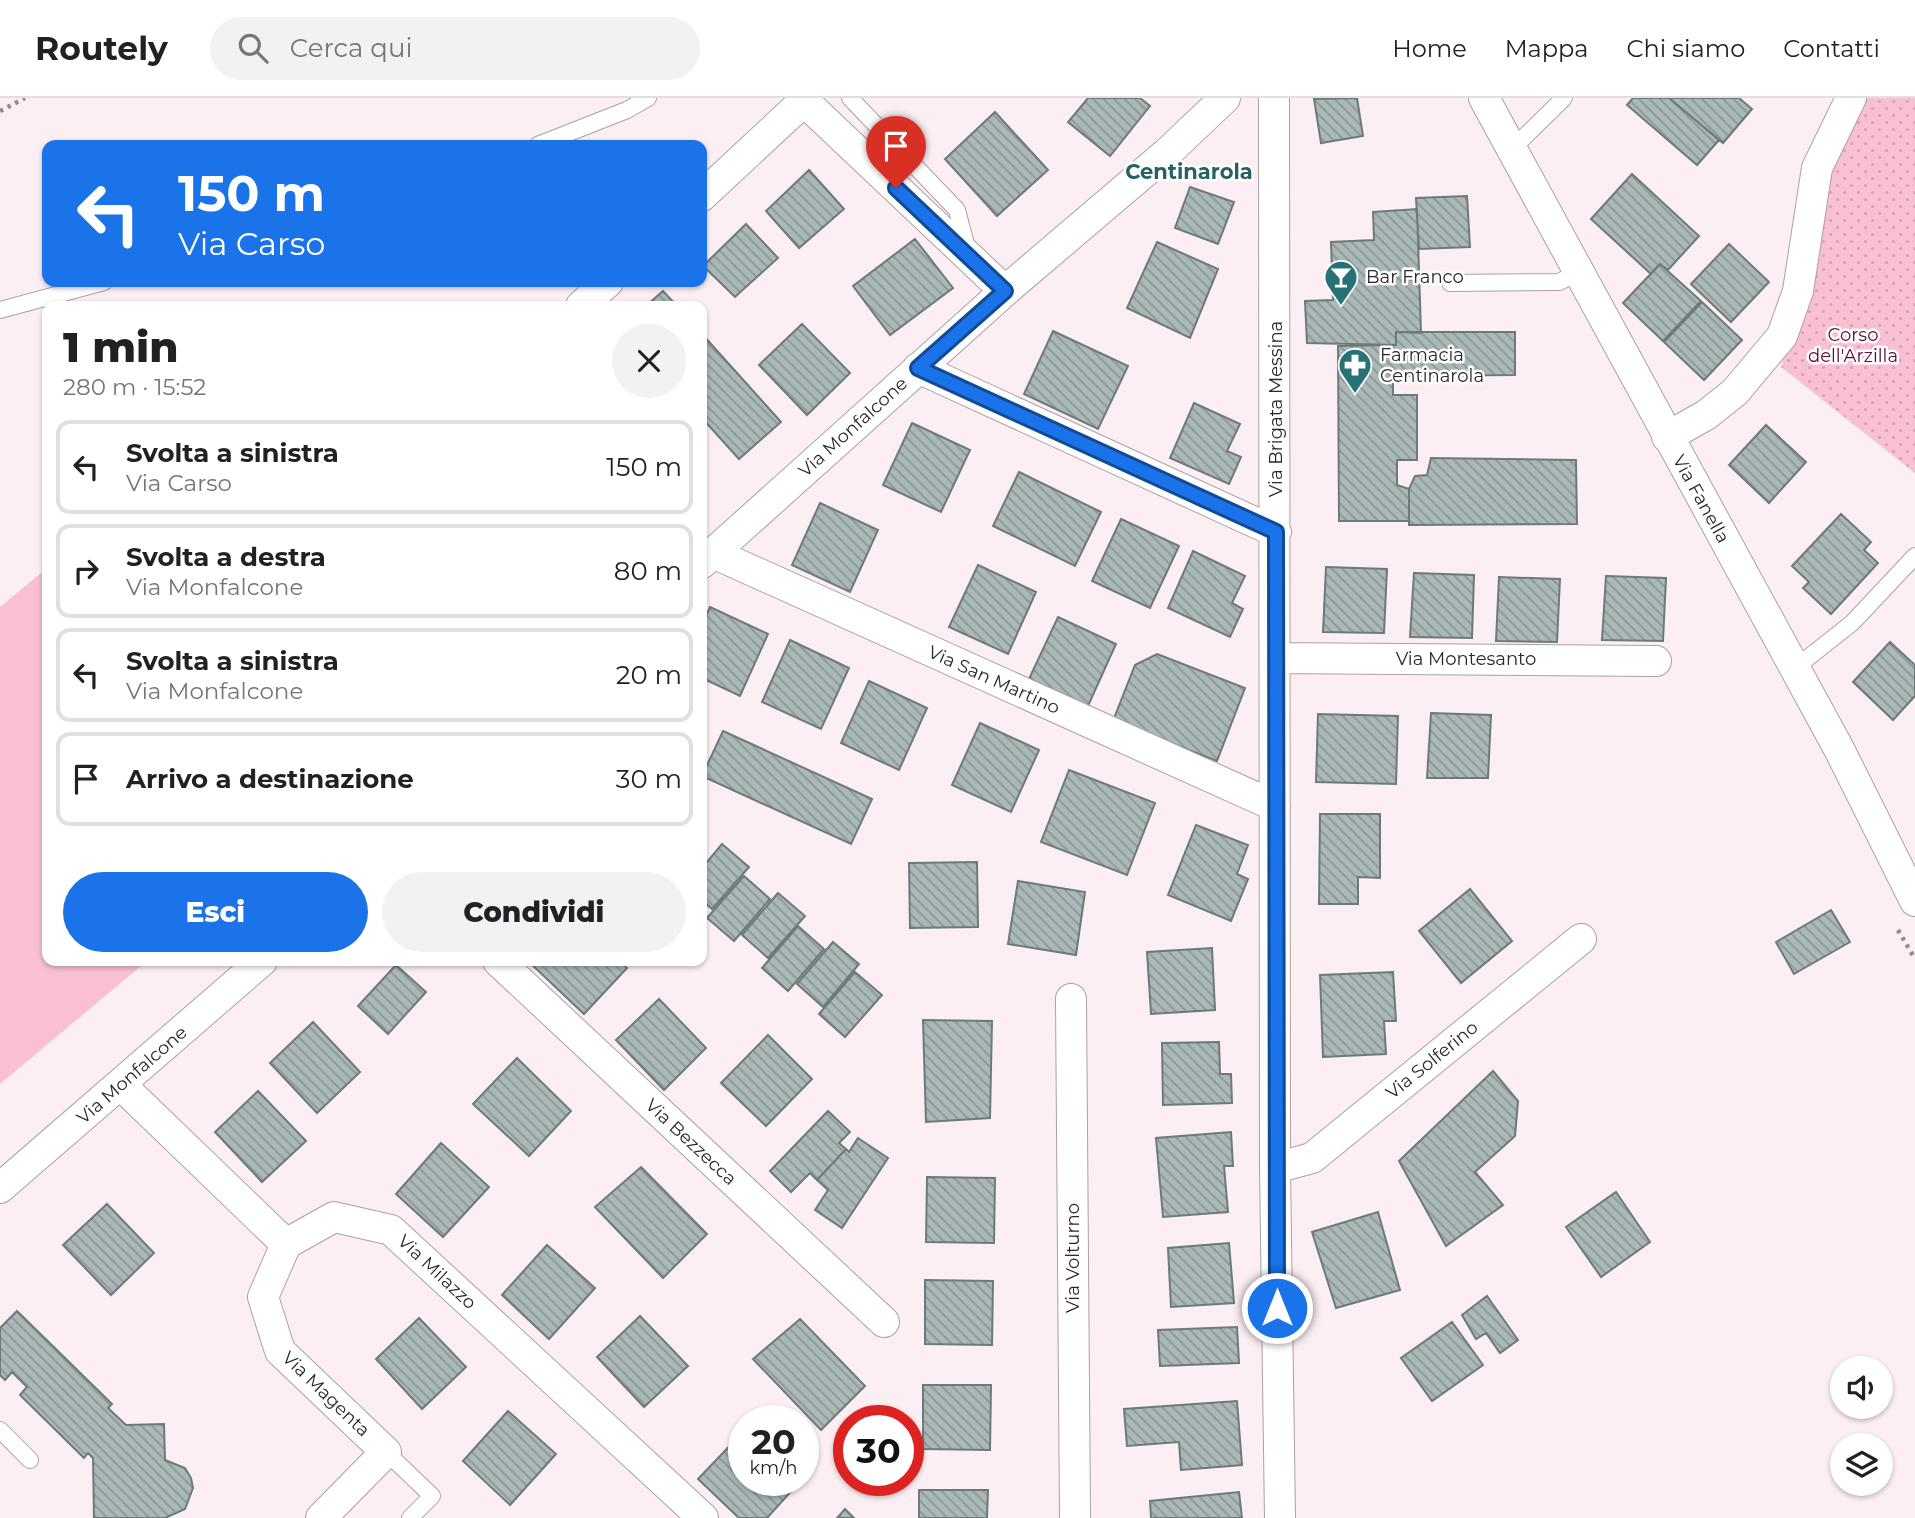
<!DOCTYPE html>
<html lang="it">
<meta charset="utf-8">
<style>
:root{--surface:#fff;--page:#f2f2f2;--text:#202124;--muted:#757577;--line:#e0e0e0;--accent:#1a73e8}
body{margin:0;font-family:Montserrat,sans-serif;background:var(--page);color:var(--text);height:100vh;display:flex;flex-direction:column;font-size:26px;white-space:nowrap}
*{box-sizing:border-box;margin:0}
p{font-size:23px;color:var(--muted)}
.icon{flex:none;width:38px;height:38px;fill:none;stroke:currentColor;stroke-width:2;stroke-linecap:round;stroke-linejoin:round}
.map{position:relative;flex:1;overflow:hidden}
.drawer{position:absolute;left:42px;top:203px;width:665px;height:665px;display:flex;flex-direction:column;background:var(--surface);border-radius:14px;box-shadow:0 2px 5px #0004}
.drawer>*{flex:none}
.banner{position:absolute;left:42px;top:42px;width:665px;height:147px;border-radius:14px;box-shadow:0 2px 5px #0004;background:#1a73e8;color:#fff;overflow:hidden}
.buttons{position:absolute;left:1830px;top:1258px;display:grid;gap:14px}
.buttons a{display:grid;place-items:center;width:63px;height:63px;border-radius:50%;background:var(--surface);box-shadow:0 2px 5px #0004;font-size:35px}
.speed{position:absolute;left:728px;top:1307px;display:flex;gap:14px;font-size:35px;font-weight:700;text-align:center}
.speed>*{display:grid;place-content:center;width:91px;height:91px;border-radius:50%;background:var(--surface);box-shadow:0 2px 5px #0004;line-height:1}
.speed small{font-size:18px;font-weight:400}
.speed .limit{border:10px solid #d22;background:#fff;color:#111}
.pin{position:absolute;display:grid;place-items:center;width:60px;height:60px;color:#fff;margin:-72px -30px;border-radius:50% 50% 50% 0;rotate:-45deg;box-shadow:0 0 7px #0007}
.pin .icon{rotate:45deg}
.me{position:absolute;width:77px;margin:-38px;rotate:0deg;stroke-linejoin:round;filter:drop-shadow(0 0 5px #0008)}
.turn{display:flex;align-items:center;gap:24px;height:147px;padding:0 21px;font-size:32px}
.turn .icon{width:91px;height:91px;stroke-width:2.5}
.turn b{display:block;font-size:49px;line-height:60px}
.round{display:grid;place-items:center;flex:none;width:74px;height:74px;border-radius:37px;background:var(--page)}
.headline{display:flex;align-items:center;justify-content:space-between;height:119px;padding:0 21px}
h1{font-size:42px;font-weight:800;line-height:52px}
.cta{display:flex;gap:14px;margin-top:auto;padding:14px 21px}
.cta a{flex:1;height:80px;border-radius:42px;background:var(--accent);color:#fff;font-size:28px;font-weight:800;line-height:80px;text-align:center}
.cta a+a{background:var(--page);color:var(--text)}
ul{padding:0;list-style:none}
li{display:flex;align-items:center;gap:21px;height:94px;margin:0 14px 10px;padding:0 7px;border:4px solid var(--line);border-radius:14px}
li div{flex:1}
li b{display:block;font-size:26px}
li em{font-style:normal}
header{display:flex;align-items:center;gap:42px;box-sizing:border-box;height:98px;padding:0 35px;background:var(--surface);border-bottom:2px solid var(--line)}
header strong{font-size:33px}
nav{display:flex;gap:38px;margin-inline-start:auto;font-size:24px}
.search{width:490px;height:63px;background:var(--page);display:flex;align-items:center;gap:18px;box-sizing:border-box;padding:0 24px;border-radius:38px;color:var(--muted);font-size:26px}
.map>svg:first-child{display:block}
.park{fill:url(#park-dots)}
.pitch{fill:#f8c0d2}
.building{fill:url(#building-back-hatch);stroke:#6d7a7a;stroke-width:2}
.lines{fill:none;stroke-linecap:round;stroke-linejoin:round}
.lane-casing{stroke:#aca0a3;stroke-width:18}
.street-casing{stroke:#aca0a3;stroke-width:32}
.path{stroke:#958c8f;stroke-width:4.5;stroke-dasharray:3.5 5;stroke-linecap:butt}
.lane{stroke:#fff;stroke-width:16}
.street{stroke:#fff;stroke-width:30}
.route-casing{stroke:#114b97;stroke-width:18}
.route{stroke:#1a73e8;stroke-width:12}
.labels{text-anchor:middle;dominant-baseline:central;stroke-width:5;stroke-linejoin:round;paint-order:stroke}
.poi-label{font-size:18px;fill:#2b2627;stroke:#fff;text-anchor:start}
.park-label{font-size:18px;fill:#5d0d34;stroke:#fff}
.street-label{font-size:18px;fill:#2b2627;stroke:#fff}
.quarter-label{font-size:21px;font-weight:bold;fill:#276164;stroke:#fff}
</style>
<header>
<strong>Routely</strong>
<div class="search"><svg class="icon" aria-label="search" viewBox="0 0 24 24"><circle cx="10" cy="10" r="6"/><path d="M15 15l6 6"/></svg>Cerca qui</div>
<nav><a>Home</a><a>Mappa</a><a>Chi siamo</a><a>Contatti</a></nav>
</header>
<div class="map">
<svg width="1915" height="1420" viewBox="0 0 1915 1420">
<defs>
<pattern id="park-dots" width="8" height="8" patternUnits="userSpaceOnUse" patternTransform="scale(1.75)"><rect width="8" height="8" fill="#f8c0d2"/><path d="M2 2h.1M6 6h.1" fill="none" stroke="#d5a5b4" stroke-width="1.8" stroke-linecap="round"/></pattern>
<pattern id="building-back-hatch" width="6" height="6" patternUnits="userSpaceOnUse" patternTransform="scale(1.75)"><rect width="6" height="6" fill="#aab8b8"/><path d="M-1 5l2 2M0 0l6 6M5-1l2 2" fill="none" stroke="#8b9596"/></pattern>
</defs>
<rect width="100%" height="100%" fill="#fceff3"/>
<path class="park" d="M1867,0H1915V375L1781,269L1811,177L1816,105L1860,10Z"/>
<path class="pitch" d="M47,470V863H147L0,986V509Z"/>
<path class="building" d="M1088,0H1140L1150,8L1110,58L1068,24Z
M1357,0L1363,38L1321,45L1314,1Z
M1633,0H1669L1719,42L1697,67L1627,7Z
M1669,0H1739L1752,11L1723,45Z
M995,14L1048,72L997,118L945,61Z
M809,72L844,111L799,150L766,113Z
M1632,76L1699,138L1668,172L1660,166L1651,176L1591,121Z
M1190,89L1234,104L1218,146L1175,130Z
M1467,98L1470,149L1419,151L1416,100Z
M1417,111L1421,235L1396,234V247L1307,245L1305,203L1333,202L1331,144L1374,142L1373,114Z
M746,126L778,160L735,199L703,168Z
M915,141L953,190L890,237L853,188Z
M1157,144L1218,171L1190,240L1127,210Z
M1729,146L1769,184L1731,224L1691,186Z
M1660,166L1701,203L1663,243L1623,205Z
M663,193L677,208H646Z
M1702,204L1742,242L1704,282L1664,244Z
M802,226L850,275L807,317L759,267Z
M1053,233L1128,268L1098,331L1024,296Z
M1396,234H1515V277L1393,278V297H1417V362H1397V387L1409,391V423H1339L1338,248L1396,247Z
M702,236L781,324L739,361L702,320Z
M1194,305L1240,326L1227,353L1241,359L1229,386L1170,360Z
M912,325L970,352L941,414L883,387Z
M1766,327L1806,364L1769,405L1729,367Z
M1431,360L1576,362L1577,426L1409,427V391L1415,378L1427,377Z
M1019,374L1101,414L1075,468L993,428Z
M820,405L878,432L850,494L792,467Z
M1841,416L1871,444L1864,452L1878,465L1831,516L1803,490L1809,484L1792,468Z
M1121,421L1179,448L1150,510L1092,483Z
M1193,453L1245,478L1232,505L1243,511L1230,539L1168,510Z
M978,467L1036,494L1008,556L949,529Z
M1326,469L1387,471L1384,535L1323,534Z
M1414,475L1474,477L1472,540L1410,539Z
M1606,478L1666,480L1663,543L1602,542Z
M1499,479L1560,481L1557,544L1496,543Z
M710,509L768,536L740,598L702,580V527Z
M1058,519L1116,546L1088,608L1029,581Z
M790,542L849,570L821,631L762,604Z
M1890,544L1915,567V598L1893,622L1853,584Z
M1157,556L1245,590L1217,663L1113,623L1135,567Z
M869,583L927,610L899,672L841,645Z
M1431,615L1491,617L1488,680H1427Z
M1318,616L1398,618L1396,686L1316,684Z
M980,625L1039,652L1011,714L952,687Z
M723,633L872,701L851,746L702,678Z
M1069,672L1155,705L1127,777L1041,744Z
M1320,716H1380V780L1358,779V806H1319Z
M1196,727L1248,747L1237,776L1248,781L1231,823L1168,797Z
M722,746L749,769L712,811L702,802V770Z
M977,764L978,829L910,830L909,765Z
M744,778L770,801L734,843L707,820Z
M1018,783L1085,794L1076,857L1008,846Z
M1470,791L1512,843L1461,885L1419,833Z
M778,795L805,818L768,860L742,837Z
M1831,812L1850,844L1794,876L1776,844Z
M798,828L824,851L788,893L762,870Z
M833,844L859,866L823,909L797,886Z
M1212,850L1215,912L1151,916L1147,854Z
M619,863L627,870L584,916L529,864Z
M396,867L426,894L388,936L358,908Z
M855,874L882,897L845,939L819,916Z
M1393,874L1396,923H1384L1386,956L1323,959L1320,877Z
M659,901L706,950L664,992L616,942Z
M923,922L992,923L990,1020L926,1024Z
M313,924L360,974L317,1015L270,965Z
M768,937L812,981L766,1028L721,985Z
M1219,944L1220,976H1231L1232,1005L1163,1007L1162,945Z
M517,960L571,1013L529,1058L473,1006Z
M1493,973L1518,1003L1515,1038L1475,1074L1503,1107L1446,1148L1399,1063Z
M258,993L306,1043L262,1084L215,1034Z
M828,1013L850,1034L839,1045L846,1051L817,1082L810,1075L791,1094L770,1073Z
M1231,1034L1233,1068H1224L1228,1114L1163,1119L1156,1040Z
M858,1040L888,1060L842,1130L815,1112L828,1092L817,1082L846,1051L849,1054Z
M441,1045L489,1089L443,1139L396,1096Z
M641,1069L707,1136L663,1180L595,1109Z
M927,1079L995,1080L994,1145L926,1144Z
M1616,1094L1650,1144L1601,1179L1566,1129Z
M107,1106L154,1155L111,1197L63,1147Z
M1378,1114L1400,1192L1336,1210L1312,1134Z
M1229,1145L1234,1205L1171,1209L1168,1150Z
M547,1147L595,1190L549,1241L502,1197Z
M925,1182L993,1183L992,1247L925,1246Z
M1487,1198L1518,1242L1500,1255L1486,1235L1476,1241L1462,1217Z
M17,1213L112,1306L108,1310L126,1327L164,1326L165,1362L185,1370L191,1380L193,1390L185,1411L165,1420H94L93,1360L88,1355L84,1360L20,1297L27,1289L12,1274L5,1282L0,1277V1230Z
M640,1218L688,1268L644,1309L597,1259Z
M419,1220L466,1269L422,1311L376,1261Z
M800,1221L865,1288L821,1332L753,1261Z
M1452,1224L1483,1267L1432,1303L1401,1260Z
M1237,1229L1239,1265L1160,1268L1158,1232Z
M923,1287H991L990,1352L923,1351Z
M1237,1303L1242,1367L1181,1372L1179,1344L1127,1348L1124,1311Z
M508,1313L556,1356L510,1407L463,1363Z
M742,1335L744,1382H791L796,1388L767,1420H739L698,1381Z
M919,1392H988L987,1420H919Z
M1239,1394L1242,1420H1151L1150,1403Z
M845,1411L854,1420H837Z"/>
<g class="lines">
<defs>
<path id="lane" d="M850,0L957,112L967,150
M538,47L627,12L648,0
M1511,52L1564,0
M1450,185L1559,184L1577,175
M0,212L104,184
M1795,570L1852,525L1915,458
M0,1332L30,1362
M386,1354L432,1398L410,1420"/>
<path id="street" d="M1274,0L1275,1070L1280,1420
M1484,0L1839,651L1915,803
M702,98L804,3L1005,193
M581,208L608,184
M918,270L1276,434
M1667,339L1706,317L1735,294L1782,238L1798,193L1817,70L1851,0
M713,455L1275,708
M702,465L1005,193L1167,55L1225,0
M1275,560L1656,563
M498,863L884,1224
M1071,901L1075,1420
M122,988L286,1146
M1275,1070L1312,1060L1581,841
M0,1090L262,863
M286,1146L334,1119L391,1132L703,1420
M286,1146L263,1199L280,1253L386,1354L321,1420"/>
</defs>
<use href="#lane" class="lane-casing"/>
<use href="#street" class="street-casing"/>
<path class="path" d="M0,13L25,0
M1898,832L1915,861"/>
<use href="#lane" class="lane"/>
<use href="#street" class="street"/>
</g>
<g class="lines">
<defs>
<path id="route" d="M896,90L1005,193L918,270L1276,434L1277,1210"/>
</defs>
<use href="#route" class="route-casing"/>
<use href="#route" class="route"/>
</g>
<defs>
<symbol id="bar-pin" viewBox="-11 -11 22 30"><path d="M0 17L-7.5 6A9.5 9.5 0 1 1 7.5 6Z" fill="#287276" stroke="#fff"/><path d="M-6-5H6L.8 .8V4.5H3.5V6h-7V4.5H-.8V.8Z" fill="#fff"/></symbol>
<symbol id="pharmacy-pin" viewBox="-11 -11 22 30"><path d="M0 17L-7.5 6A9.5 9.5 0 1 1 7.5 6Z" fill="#287276" stroke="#fff"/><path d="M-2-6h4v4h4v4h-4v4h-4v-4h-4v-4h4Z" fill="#fff"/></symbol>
</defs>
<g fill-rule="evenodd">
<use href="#bar-pin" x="1322" y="160" width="38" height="52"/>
<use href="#pharmacy-pin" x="1336" y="248" width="38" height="52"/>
</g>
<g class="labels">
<g class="poi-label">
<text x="1366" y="179">Bar Franco</text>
<text x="1380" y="257">Farmacia<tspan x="1380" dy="21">Centinarola</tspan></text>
</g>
<g class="park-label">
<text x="1853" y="237">Corso<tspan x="1853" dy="21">dell'Arzilla</tspan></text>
</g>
<g class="street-label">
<text transform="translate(1276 311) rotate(-90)">Via Brigata Messina</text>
<text transform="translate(853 329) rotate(-42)">Via Monfalcone</text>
<text transform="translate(1701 401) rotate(61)">Via Fanella</text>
<text x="1466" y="561">Via Montesanto</text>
<text transform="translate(994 582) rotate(24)">Via San Martino</text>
<text transform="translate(1432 962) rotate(-39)">Via Solferino</text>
<text transform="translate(132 977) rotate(-41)">Via Monfalcone</text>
<text transform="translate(691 1044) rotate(43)">Via Bezzecca</text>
<text transform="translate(1073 1160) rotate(-90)">Via Volturno</text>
<text transform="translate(437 1174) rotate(43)">Via Milazzo</text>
<text transform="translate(326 1296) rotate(44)">Via Magenta</text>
</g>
<g class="quarter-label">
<text x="1189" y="73">Centinarola</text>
</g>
</g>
</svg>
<div class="buttons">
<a><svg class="icon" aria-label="sound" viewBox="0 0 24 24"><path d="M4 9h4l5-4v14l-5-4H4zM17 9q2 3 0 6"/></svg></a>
<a><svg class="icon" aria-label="layers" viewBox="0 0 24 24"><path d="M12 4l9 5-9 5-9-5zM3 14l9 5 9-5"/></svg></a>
</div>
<div class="speed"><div>20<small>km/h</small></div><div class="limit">30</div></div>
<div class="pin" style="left:896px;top:90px;background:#d93025"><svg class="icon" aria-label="arrive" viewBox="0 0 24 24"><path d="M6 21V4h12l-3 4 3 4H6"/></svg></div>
<svg class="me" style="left:1277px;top:1210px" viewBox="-20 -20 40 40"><circle r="17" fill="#1a73e8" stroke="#fff" stroke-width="3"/><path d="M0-11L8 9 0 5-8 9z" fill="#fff"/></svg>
<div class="banner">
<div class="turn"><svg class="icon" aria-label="left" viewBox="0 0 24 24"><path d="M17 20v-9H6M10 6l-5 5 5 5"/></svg><div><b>150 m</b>Via Carso</div></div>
</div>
<section class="drawer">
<div class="headline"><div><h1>1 min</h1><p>280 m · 15:52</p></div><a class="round"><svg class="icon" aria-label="close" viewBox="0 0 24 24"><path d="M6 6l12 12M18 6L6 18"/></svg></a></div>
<ul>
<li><svg class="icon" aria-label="left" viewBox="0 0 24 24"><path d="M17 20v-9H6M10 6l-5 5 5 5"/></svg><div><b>Svolta a sinistra</b><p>Via Carso</p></div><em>150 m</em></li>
<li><svg class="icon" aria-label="right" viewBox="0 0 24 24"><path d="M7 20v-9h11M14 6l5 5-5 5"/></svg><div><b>Svolta a destra</b><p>Via Monfalcone</p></div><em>80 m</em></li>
<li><svg class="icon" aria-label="left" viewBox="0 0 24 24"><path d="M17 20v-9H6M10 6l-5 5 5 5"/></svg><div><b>Svolta a sinistra</b><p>Via Monfalcone</p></div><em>20 m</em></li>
<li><svg class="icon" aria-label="arrive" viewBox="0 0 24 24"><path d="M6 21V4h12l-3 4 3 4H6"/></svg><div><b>Arrivo a destinazione</b></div><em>30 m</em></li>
</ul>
<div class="cta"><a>Esci</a><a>Condividi</a></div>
</section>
</div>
